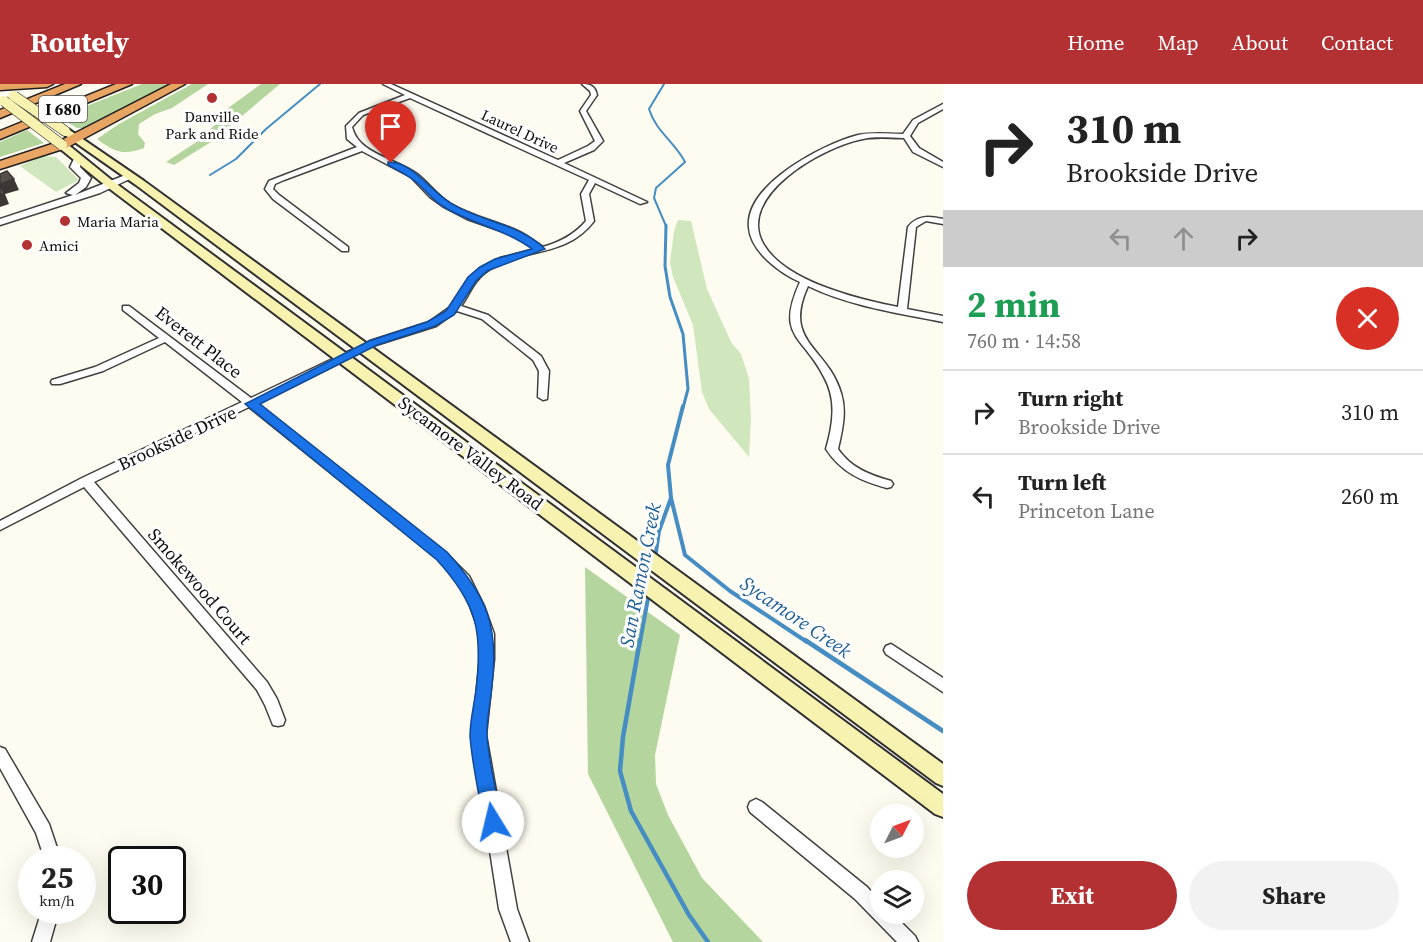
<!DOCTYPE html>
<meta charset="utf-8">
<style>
:root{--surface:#fff;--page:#f2f2f2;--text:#222;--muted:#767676;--line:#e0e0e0;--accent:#b33133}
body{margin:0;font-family:"Source Serif 4",serif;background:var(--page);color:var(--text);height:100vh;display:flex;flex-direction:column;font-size:22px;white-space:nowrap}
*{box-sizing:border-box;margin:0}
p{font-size:20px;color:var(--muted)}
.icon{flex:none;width:33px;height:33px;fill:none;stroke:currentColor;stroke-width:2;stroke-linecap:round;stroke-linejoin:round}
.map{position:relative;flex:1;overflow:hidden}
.side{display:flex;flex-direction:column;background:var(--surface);width:480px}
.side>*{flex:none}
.guide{background:#fff;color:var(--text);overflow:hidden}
.needle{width:39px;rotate:48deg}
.fabs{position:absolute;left:870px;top:720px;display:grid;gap:12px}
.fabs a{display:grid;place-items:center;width:54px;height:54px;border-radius:50%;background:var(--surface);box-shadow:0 6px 24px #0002;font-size:30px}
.speed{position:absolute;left:18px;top:762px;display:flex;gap:12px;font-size:30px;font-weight:700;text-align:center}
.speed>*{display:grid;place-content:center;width:78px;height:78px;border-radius:50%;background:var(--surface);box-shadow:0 6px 24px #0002;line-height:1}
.speed small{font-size:15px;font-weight:400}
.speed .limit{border:3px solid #111;border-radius:9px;background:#fff;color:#111}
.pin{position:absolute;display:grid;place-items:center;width:51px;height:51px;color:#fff;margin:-62px -26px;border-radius:50% 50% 50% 0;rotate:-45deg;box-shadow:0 0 6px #0007}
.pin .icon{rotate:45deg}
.me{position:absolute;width:66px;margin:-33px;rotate:351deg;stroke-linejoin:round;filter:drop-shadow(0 0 4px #0008)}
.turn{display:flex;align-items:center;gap:21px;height:126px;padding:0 24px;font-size:27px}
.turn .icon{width:78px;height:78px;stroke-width:2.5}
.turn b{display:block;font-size:42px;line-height:51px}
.lanes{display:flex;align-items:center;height:57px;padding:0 24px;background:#0003;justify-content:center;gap:30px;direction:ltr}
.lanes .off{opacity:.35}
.round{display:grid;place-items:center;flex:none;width:63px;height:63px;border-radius:32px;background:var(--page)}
.headline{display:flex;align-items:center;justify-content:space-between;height:102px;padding:0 24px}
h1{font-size:36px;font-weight:700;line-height:45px;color:#1e9e55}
.action{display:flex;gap:12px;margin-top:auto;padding:12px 24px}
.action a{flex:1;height:69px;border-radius:36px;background:var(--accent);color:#fff;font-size:24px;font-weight:700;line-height:69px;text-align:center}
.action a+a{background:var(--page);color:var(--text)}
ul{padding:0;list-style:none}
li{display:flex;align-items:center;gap:18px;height:84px;padding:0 24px;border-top:2px solid var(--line)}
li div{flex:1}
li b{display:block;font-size:22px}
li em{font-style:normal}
header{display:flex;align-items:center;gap:36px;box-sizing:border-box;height:84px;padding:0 30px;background:var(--accent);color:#fff}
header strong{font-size:28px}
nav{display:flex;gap:33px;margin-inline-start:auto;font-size:21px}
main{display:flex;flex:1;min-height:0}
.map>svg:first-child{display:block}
.green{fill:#d0e6bc}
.forest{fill:#b4d59d}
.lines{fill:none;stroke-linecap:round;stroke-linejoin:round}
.stream-far3{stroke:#458dc2;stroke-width:2}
.stream-far2{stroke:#458dc2;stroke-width:3}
.stream-far1{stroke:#458dc2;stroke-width:4}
.stream{stroke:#458dc2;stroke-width:4.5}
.minor-casing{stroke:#414141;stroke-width:3}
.tertiary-casing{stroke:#414141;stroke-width:3}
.secondary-casing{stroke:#303030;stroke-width:4}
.motorway-casing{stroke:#1f1f1f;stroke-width:3}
.minor{fill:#fff;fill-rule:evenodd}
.tertiary{fill:#fff;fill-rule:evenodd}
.secondary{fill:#f8f2b0;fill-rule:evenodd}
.motorway{fill:#e8a463;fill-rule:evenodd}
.secondary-bridge-casing{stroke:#303030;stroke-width:11;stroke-linecap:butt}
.secondary-bridge{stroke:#f8f2b0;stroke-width:10}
.shaded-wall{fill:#3c3734}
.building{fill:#564f4b;stroke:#3c3734;stroke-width:1.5}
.route{fill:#1a73e8;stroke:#114b97;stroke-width:1.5}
.poi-dot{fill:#b33133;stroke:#fff;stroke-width:2}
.labels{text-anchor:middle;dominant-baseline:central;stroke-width:6;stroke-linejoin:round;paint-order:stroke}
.far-poi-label{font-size:15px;fill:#0e0e0e;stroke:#fff;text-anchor:start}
.far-street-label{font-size:15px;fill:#0e0e0e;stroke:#fff}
.shield{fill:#fff;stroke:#565656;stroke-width:1.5}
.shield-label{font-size:16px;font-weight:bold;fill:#0e0e0e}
.street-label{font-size:18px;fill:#0e0e0e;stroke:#fff}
.water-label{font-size:20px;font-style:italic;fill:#216096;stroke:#fff}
</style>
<header>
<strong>Routely</strong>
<nav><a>Home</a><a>Map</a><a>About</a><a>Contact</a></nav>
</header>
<main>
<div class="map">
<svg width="943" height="858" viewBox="0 0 943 858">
<rect width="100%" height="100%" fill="#fefbf0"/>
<path class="green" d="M42,72L56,73L79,96L56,108L20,82Z
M678,136L691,137L707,205L731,258L741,270L749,295L751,335L749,373L709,325L702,308L693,241L673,193L670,178L674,147Z"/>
<path class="forest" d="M142,0H172L88,44H77L59,33Z
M192,0H208L172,24L155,30L139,40L138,50L145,59L144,64C124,72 114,68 97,55L119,40Z
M261,0H280L211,58L174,81L166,78L195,59L217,39L220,30Z
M27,46L44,59L0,73V58Z
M585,483L680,551L655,671L656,700L668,731L702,794L763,858H673L588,690Z"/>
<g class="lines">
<path class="stream-far3" d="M664,0L649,25C656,48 675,58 685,78L656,104L654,114L666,142
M210,91L236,75L266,45L320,0"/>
<path class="stream-far2" d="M666,141L665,182L670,213L683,250L688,305L683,324"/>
<path class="stream-far1" d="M671,414L685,471L730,507L807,558
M655,475L659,447L671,414L668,381L683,322
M640,558L649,509"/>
<path class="stream" d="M640,556L623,653L620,687L631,727L689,831L708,858
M805,556L943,647"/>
<defs>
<path id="minor" d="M383,0H391L558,76L588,62L595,57L580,27L591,11L590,7L582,0C590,0 595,2 597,11L586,27L603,57L594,66L564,79L647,118L640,120L595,99L589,110L594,137C564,176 521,162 486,188C474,196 469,211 461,222L488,231L541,272L549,287L547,315L543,316L538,313L539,287L533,276L482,235L457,227L436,242L376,261L257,319L446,469L469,492L484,522L494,550V575L486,651L517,825L529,858H511L499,825L472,651L480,575V550L470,522L459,499L438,475L249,323L94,398L267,598L277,615L285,636L283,641L278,642L273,641L265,621L257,606L84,403L0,446V437L82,394L242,318L165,258L103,287L60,300H52L51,298L52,296L95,283L159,254L123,226V222H129L251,314L370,257L429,238L453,221L469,195L480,184L500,174L535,165L515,152L467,135L444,123L430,113L411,93L362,67L284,96L275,100L273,105L279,111L348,163V167H342L273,115L265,105L269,97L357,63L347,55L346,42L359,29L405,11ZM410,14L589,96L581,110L586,137C574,151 560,158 543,163C536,158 528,152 520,148C497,137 473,133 451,120C437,112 429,99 417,90C396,74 359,71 352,43L363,31Z
M943,20V25L918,39L910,52L919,64L943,78V83L913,68L904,54C890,54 876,52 863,55C824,62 734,112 764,161C786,198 858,215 898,223L908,143C917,131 929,132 943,135V140L926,137L916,143L907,225L943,232V238C898,229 849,222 808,202C782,259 827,262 841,309C847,328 842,347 838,365C851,384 870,391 891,397L893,400L891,403L887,404C861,397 841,388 826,365C833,341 837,316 824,293C803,251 775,253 800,198C780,189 751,168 749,144C744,101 823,60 858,51C872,48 888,50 903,50L913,36Z
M891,560L943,594V608L886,570L884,566L886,562Z
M0,663L5,665L49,740L61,776H45L36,749L0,684Z
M756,715L762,718L867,803L880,817V830H893L915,852L918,858H897L855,815L750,728L748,723L750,718Z
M42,826H59L50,858H32Z"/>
<path id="tertiary" d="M75,73H81L80,83L91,94L86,103L75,111L128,90L136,92L100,109L0,141V135L73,111L66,109L79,99L81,94L70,83Z"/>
<path id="secondary" d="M62,45H68L144,97L943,680V702L936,699L136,101L62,49Z
M58,59H66L114,98L943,710V733L935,730L106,102L58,63Z"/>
<path id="motorway" d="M0,0H53L47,3L0,6Z
M65,0H81L0,34V26Z
M116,0H132L0,55V47Z
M171,0H185L66,64L0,85V77L58,58Z"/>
</defs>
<use href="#minor" class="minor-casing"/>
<use href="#tertiary" class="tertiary-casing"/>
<use href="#secondary" class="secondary-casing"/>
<use href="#motorway" class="motorway-casing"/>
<use href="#minor" class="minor"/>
<use href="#tertiary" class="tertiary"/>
<use href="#secondary" class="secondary"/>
<use href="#motorway" class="motorway"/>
<defs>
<path id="secondary-bridge" d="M14,12L65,47
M4,17L62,61"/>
</defs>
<use href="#secondary-bridge" class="secondary-bridge-casing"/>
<use href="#secondary-bridge" class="secondary-bridge"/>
</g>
<path class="shaded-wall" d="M14,95L19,106L5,110L9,120L0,123V100Z"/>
<path class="building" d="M7,87L14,95L0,100V90Z
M0,102L5,109L0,111Z"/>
<path class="route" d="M388,78C410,76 432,108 449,118C479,138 519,139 545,165L487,187L476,197L454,231L435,242L377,261L260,320L447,468C487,512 499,543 492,601C491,618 486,636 487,652C489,680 497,710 502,738L499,744L493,747L487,744L484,738C479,710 472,680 470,652C470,637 474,621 476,606C483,547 477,520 437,476L245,320L369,257L427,238L446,227L468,193L480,183L495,175L532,165C505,145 472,140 444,123C432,116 426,106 416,98C408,91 397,86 388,81Z"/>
<g class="poi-dot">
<circle cx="212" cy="14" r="6"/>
<circle cx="65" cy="137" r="6"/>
<circle cx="27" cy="161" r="6"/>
</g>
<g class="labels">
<g class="far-poi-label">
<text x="212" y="32" text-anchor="middle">Danville<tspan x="212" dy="17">Park and Ride</tspan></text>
<text x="77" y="137">Maria Maria</text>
<text x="39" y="161">Amici</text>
</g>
<g class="far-street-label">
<text transform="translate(520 47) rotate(25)">Laurel Drive</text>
</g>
<rect class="shield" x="39" y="12" width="48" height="26" rx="4.5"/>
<g class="shield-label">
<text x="63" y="25">I 680</text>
</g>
<g class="street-label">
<text transform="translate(199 258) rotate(38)">Everett Place</text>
<text transform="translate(177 354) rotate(-25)">Brookside Drive</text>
<text transform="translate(471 369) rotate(37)">Sycamore Valley Road</text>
<text transform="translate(200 502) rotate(49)">Smokewood Court</text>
</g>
<g class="water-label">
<text transform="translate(640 491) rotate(-79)">San Ramon Creek</text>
<text transform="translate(796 533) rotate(34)">Sycamore Creek</text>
</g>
</g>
</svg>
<div class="fabs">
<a><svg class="needle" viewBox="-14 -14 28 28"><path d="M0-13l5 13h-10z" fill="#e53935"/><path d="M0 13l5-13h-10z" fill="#767676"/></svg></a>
<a><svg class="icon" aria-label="layers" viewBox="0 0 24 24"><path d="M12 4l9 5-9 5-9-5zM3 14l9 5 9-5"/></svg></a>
</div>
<div class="speed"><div>25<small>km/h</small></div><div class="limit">30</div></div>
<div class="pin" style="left:391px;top:79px;background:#d93025"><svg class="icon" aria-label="arrive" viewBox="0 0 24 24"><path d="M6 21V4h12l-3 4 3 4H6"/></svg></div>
<svg class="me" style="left:493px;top:738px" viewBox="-20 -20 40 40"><circle r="19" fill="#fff"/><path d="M0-13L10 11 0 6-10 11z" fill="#1a73e8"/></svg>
</div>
<section class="side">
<div class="guide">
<div class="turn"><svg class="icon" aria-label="right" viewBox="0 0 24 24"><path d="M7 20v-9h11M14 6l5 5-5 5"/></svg><div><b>310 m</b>Brookside Drive</div></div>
<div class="lanes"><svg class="icon off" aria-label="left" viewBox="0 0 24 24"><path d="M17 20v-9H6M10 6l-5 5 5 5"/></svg><svg class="icon off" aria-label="ahead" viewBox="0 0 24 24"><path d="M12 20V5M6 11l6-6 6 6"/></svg><svg class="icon" aria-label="right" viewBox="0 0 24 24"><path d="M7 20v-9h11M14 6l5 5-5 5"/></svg></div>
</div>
<div class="headline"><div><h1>2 min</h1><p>760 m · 14:58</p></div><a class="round" style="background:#d93025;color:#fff"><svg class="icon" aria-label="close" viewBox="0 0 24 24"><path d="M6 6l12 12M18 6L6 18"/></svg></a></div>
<ul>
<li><svg class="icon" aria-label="right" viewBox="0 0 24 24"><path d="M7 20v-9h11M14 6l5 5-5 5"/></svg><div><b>Turn right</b><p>Brookside Drive</p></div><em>310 m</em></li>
<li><svg class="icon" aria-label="left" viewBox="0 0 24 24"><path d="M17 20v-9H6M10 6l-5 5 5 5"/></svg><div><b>Turn left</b><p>Princeton Lane</p></div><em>260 m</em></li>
</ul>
<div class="action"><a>Exit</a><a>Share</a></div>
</section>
</main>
